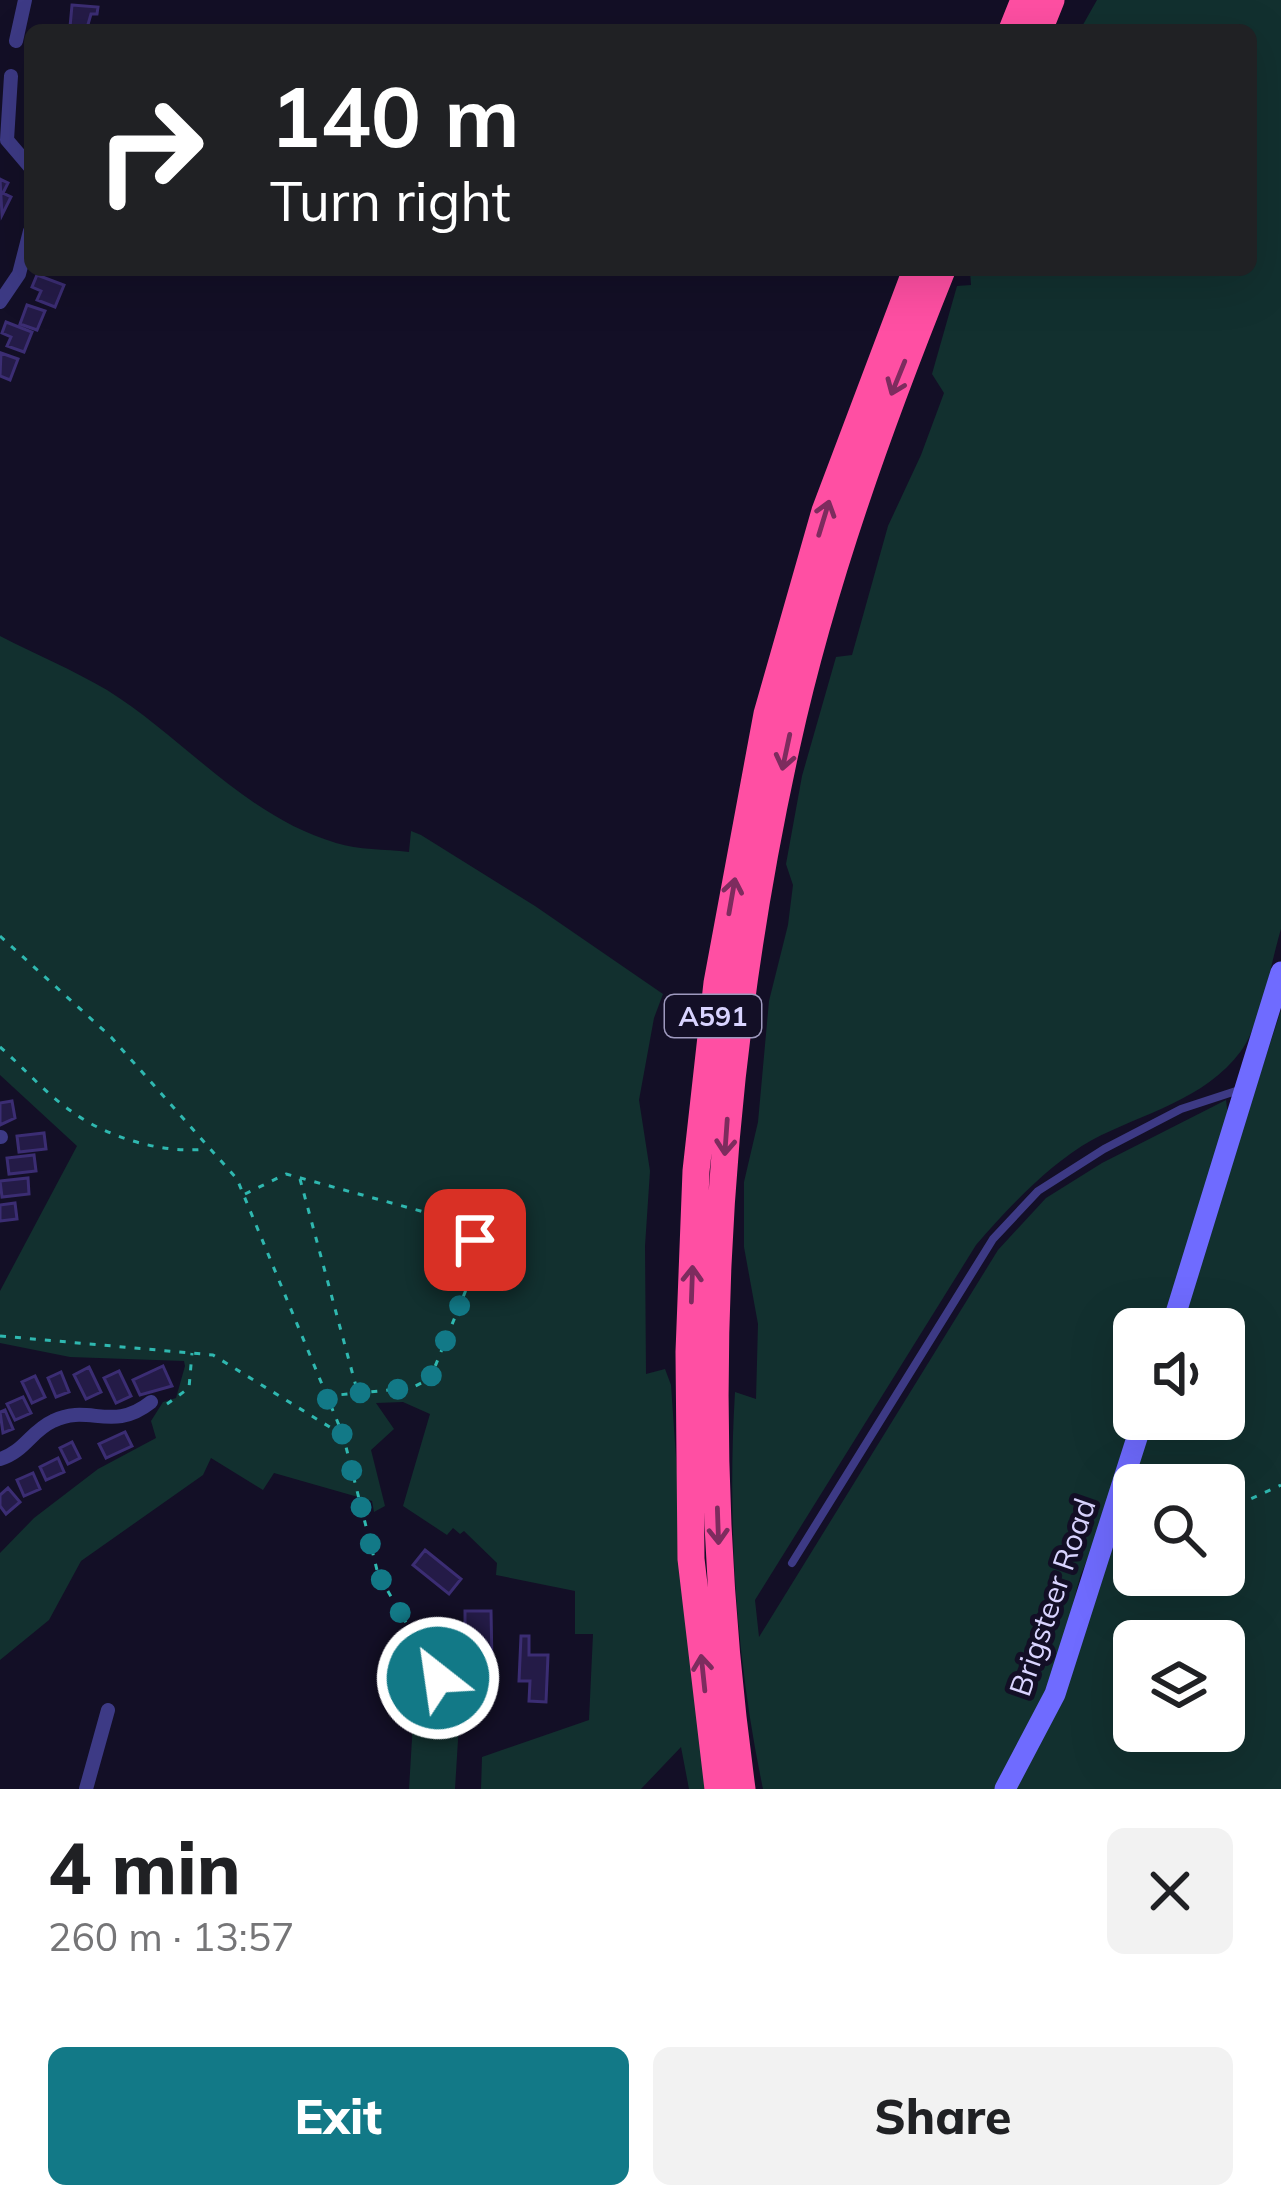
<!DOCTYPE html>
<meta charset="utf-8">
<style>
:root{--surface:#fff;--page:#f2f2f2;--text:#202124;--muted:#757577;--accent:#127987}
body{margin:0;font-family:Mulish,sans-serif;background:var(--page);color:var(--text);height:100vh;display:flex;flex-direction:column;font-size:45px;white-space:nowrap}
*{box-sizing:border-box;margin:0}
p{font-size:39px;color:var(--muted)}
.icon{flex:none;width:66px;height:66px;fill:none;stroke:currentColor;stroke-width:2;stroke-linecap:round;stroke-linejoin:round}
.map{position:relative;height:1789px;overflow:hidden}
.side{display:flex;flex-direction:column;background:var(--surface);flex:1}
.side>*{flex:none}
.banner{position:absolute;left:24px;top:24px;width:1233px;height:252px;border-radius:18px;box-shadow:0 12px 48px #0002;background:#202124;color:#fff;overflow:hidden}
.tools{position:absolute;left:1113px;top:1308px;display:grid;gap:24px}
.tools a{display:grid;place-items:center;width:132px;height:132px;border-radius:18px;background:var(--surface);box-shadow:0 12px 48px #0002;font-size:60px}
.pin{position:absolute;display:grid;place-items:center;width:102px;height:102px;color:#fff;margin:-51px;border-radius:24px;box-shadow:0 6px 18px #0006}
.me{position:absolute;width:132px;margin:-66px;rotate:330deg;stroke-linejoin:round;filter:drop-shadow(0 0 9px #0008)}
.turn{display:flex;align-items:center;gap:42px;height:252px;padding:0 48px;font-size:54px}
.turn .icon{width:156px;height:156px;stroke-width:2.5}
.turn b{display:block;font-size:84px;line-height:102px}
.round{display:grid;place-items:center;flex:none;width:126px;height:126px;border-radius:18px;background:var(--page)}
.overview{display:flex;align-items:center;justify-content:space-between;height:204px;padding:0 48px}
h1{font-size:72px;font-weight:800;line-height:90px}
.action{display:flex;gap:24px;margin-top:auto;padding:24px 48px}
.action a{flex:1;height:138px;border-radius:18px;background:var(--accent);color:#fff;font-size:48px;font-weight:800;line-height:138px;text-align:center}
.action a+a{background:var(--page);color:var(--text)}
.map>svg:first-child{display:block}
.green{fill:#12302f;fill-rule:evenodd}
.building{fill:#241b47;stroke:#3b2d73;stroke-width:3}
.lines{fill:none;stroke-linecap:round;stroke-linejoin:round}
.path{stroke:#2fb8b0;stroke-width:3;stroke-dasharray:6 9;stroke-linecap:butt}
.lane{stroke:#3d3a85;stroke-width:8}
.street{stroke:#3d3a85;stroke-width:14}
.secondary{stroke:#6f6bff;stroke-width:21}
.highway{stroke:#ff4fa3;stroke-width:27}
.oneway{stroke:#7d2c5e}
.route{stroke:#127987;stroke-width:21;stroke-dasharray:0 37.8}
.labels{text-anchor:middle;dominant-baseline:central;stroke-width:10;stroke-linejoin:round;paint-order:stroke}
.shield{fill:#130f26;stroke:#9e99be;stroke-width:3}
.shield-label{font-size:27px;font-weight:bold;fill:#d9d4ff}
.street-label{font-size:30px;fill:#d9d4ff;stroke:#130f26}
</style>
<div class="map">
<svg width="1281" height="1789" viewBox="0 0 1281 1789">
<rect width="100%" height="100%" fill="#130f26"/>
<path class="green" d="M1097,0H1281V929C1271,962 1261,1024 1241,1051C1205,1100 1143,1113 1092,1140C1048,1165 1009,1207 976,1245L755,1600L759,1637L998,1250L1046,1198L1102,1163L1226,1100L1228,1116L1162,1329H1134V1419L1108,1508L1080,1577L1054,1676L996,1789H763C736,1660 727,1524 735,1392L756,1399L758,1324L744,1247V1182L758,1122L769,1001L788,925L793,885L786,864L802,776L836,657L852,655L888,526L921,455L944,393L932,374L957,286L971,285L970,270H1251V30H1080Z
M0,636C35,654 73,670 107,690C184,738 246,817 336,843C359,850 384,849 409,852L411,831L421,835L535,906L663,994L654,1018L639,1100L650,1171L645,1246L646,1374L665,1369L671,1385L683,1558L708,1789H689L681,1747L641,1789H481L482,1757L589,1720L593,1634H575V1591L496,1575L497,1563L464,1531L460,1534L453,1528L447,1535L403,1506L430,1414L403,1402L376,1403L394,1429L371,1450L385,1506L374,1512L372,1501L274,1473L263,1490L211,1458L203,1475L81,1561L49,1620L0,1660V1553L34,1518L98,1469L156,1438L151,1421L163,1402L176,1398L185,1366L184,1361L70,1357L0,1343V1291L77,1146L0,1075Z
M1281,1010V1789H1016L1151,1419H1224V1329H1177ZM1134,1485H1224V1575H1134ZM1134,1641H1224V1731H1134Z
M422,1658L435,1680L456,1696L460,1707L455,1789H409L415,1689Z"/>
<path class="building" d="M72,5L98,7L97,14H91L87,28L70,27Z
M0,179L8,183L3,193L11,197L2,215Z
M37,275L64,285L55,307L37,300L41,291L32,287Z
M27,305L45,311L37,330L20,324Z
M6,322L32,332L24,352L7,346L11,337L2,333Z
M1,353L18,359L10,380L0,376Z
M12,1101L15,1118L0,1125V1103Z
M44,1133L46,1149L19,1152L17,1136Z
M34,1155L36,1171L9,1174L7,1158Z
M28,1178L29,1194L2,1197L0,1181Z
M15,1203L17,1219L0,1221V1205Z
M163,1366L172,1386L140,1395L133,1380Z
M89,1367L101,1392L86,1399L74,1375Z
M119,1371L131,1396L116,1403L104,1378Z
M61,1372L69,1392L56,1397L48,1378Z
M35,1376L45,1397L32,1403L22,1382Z
M23,1397L31,1413L15,1420L7,1404Z
M5,1410L13,1429L3,1433L0,1412Z
M125,1432L132,1446L106,1458L99,1444Z
M72,1442L80,1458L68,1464L60,1448Z
M58,1458L64,1472L46,1480L40,1467Z
M33,1473L40,1489L24,1496L17,1480Z
M8,1488L20,1502L6,1514L0,1506V1495Z
M425,1550L461,1579L449,1594L413,1565Z
M465,1611H491L492,1663H465Z
M521,1636H529V1655H548L546,1702L529,1701L530,1681H519Z"/>
<g class="lines">
<path class="path" d="M0,936L111,1037L237,1179L343,1435L378,1574L438,1678L467,1698
M0,1047C24,1068 45,1093 71,1111C106,1137 162,1154 206,1149
M300,1179L357,1390
M245,1194L286,1174L446,1218L475,1241L474,1270L430,1379L411,1388L327,1396
M0,1336L213,1355L341,1434
M167,1404L189,1388L192,1353
M1224,1511L1281,1485
M1115,1574L1134,1563"/>
<path class="lane" d="M792,1563L993,1239L1038,1191L1104,1149L1181,1109L1239,1090"/>
<path class="street" d="M16,41L25,0
M11,76L7,140L30,167
M0,302L19,274L30,231
M0,1137H1
M0,1459C24,1452 31,1431 53,1421C89,1403 112,1433 151,1402
M86,1789L108,1710"/>
<path class="secondary" d="M1171,1329L1281,972
M1005,1789L1055,1694L1143,1419"/>
<path class="highway" d="M1012,30L1024,0
M1039,30L1051,0
M718,1789L691,1559L689,1352L696,1171L717,983L767,714L825,511L916,270
M742,1789C694,1441 711,1087 787,744C823,581 880,424 942,270"/>
</g>
<defs><path id="oneway-shaft" d="M-6 0H5M1.5-3L5.5 0L1.5 3" fill="none" stroke-width="1.6" stroke-linecap="round" stroke-linejoin="round" transform="scale(3)"/></defs>
<g class="oneway">
<use href="#oneway-shaft" transform="translate(898 378) rotate(112)"/>
<use href="#oneway-shaft" transform="translate(824 518) rotate(-73)"/>
<use href="#oneway-shaft" transform="translate(786 752) rotate(102)"/>
<use href="#oneway-shaft" transform="translate(732 896) rotate(-80)"/>
<use href="#oneway-shaft" transform="translate(726 1137) rotate(94)"/>
<use href="#oneway-shaft" transform="translate(692 1284) rotate(-88)"/>
<use href="#oneway-shaft" transform="translate(718 1526) rotate(88)"/>
<use href="#oneway-shaft" transform="translate(703 1673) rotate(-96)"/>
</g>
<g class="lines">
<path class="route" d="M438,1678L378,1574L343,1436L326,1396L411,1388L430,1379L474,1270L475,1240"/>
</g>
<g class="labels">
<rect class="shield" x="665" y="995" width="96" height="42" rx="9"/>
<g class="shield-label">
<text x="713" y="1016">A591</text>
</g>
<g class="street-label">
<text transform="translate(1052 1597) rotate(-71)">Brigsteer Road</text>
</g>
</g>
</svg>
<div class="tools">
<a><svg class="icon" aria-label="sound" viewBox="0 0 24 24"><path d="M4 9h4l5-4v14l-5-4H4zM17 9q2 3 0 6"/></svg></a>
<a><svg class="icon" aria-label="search" viewBox="0 0 24 24"><circle cx="10" cy="10" r="6"/><path d="M15 15l6 6"/></svg></a>
<a><svg class="icon" aria-label="layers" viewBox="0 0 24 24"><path d="M12 4l9 5-9 5-9-5zM3 14l9 5 9-5"/></svg></a>
</div>
<div class="pin" style="left:475px;top:1240px;background:#d93025"><svg class="icon" aria-label="arrive" viewBox="0 0 24 24"><path d="M6 21V4h12l-3 4 3 4H6"/></svg></div>
<svg class="me" style="left:438px;top:1678px" viewBox="-20 -20 40 40"><circle r="17" fill="#127987" stroke="#fff" stroke-width="3"/><path d="M0-11L8 9 0 5-8 9z" fill="#fff"/></svg>
<div class="banner">
<div class="turn"><svg class="icon" aria-label="right" viewBox="0 0 24 24"><path d="M7 20v-9h11M14 6l5 5-5 5"/></svg><div><b>140 m</b>Turn right</div></div>
</div>
</div>
<section class="side">
<div class="overview"><div><h1>4 min</h1><p>260 m · 13:57</p></div><a class="round"><svg class="icon" aria-label="close" viewBox="0 0 24 24"><path d="M6 6l12 12M18 6L6 18"/></svg></a></div>
<div class="action"><a>Exit</a><a>Share</a></div>
</section>
